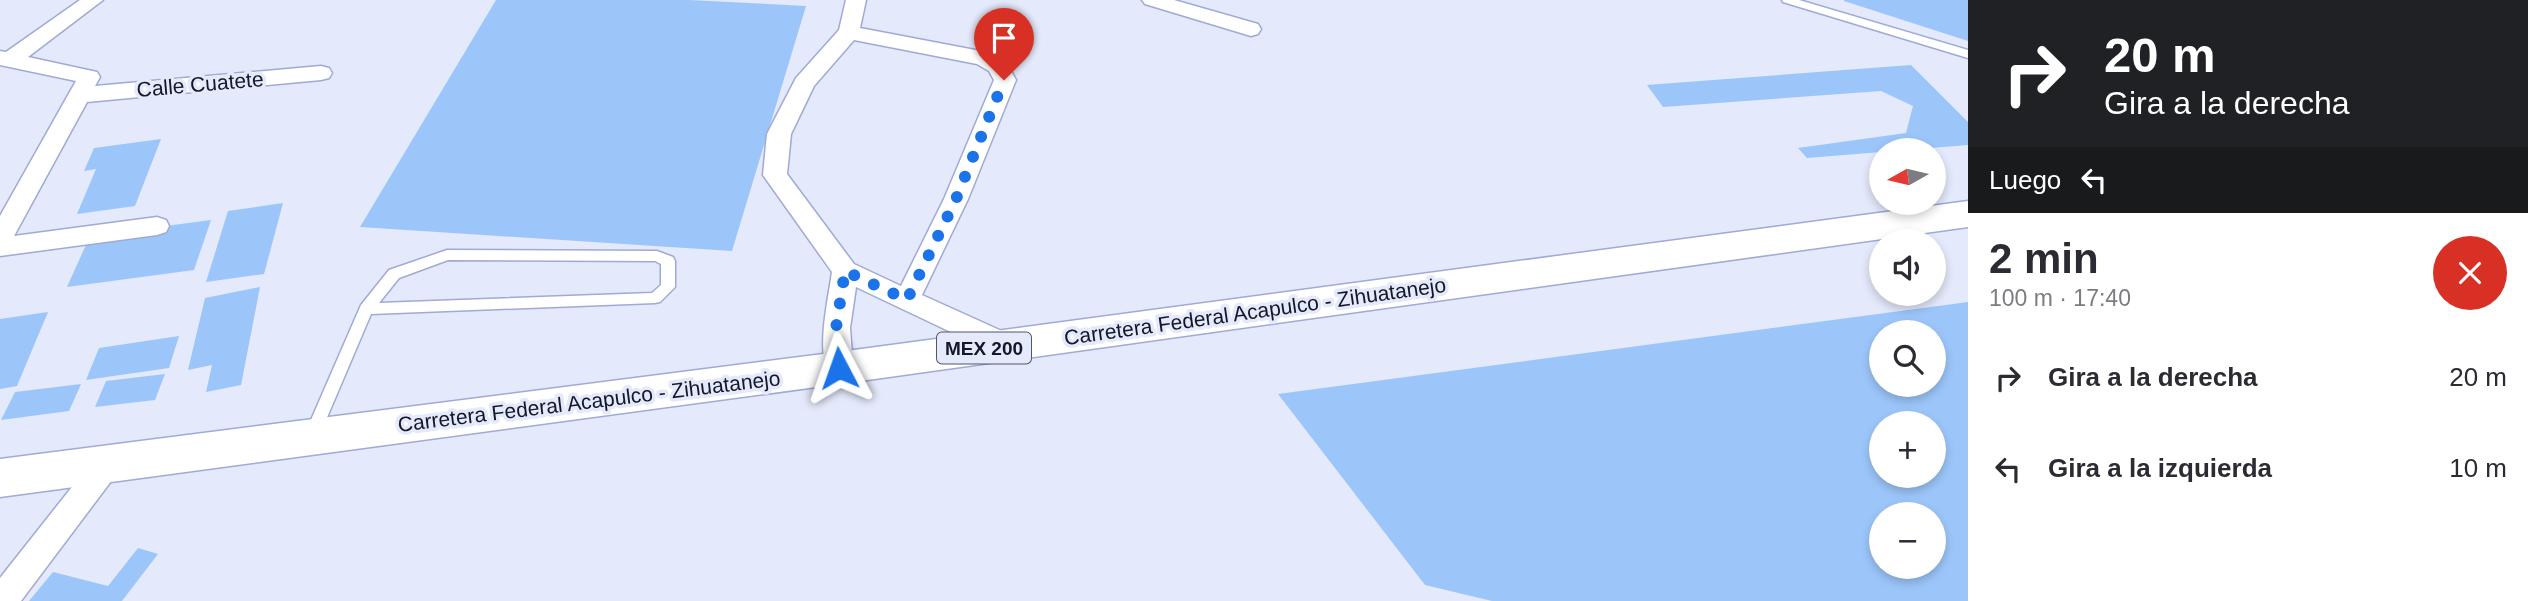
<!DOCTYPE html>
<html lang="es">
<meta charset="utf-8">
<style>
:root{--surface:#fff;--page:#f7f7f7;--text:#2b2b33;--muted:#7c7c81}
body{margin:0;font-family:Helvetica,sans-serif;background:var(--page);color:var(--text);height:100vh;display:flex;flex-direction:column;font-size:26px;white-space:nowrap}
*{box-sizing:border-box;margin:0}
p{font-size:23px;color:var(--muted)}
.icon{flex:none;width:38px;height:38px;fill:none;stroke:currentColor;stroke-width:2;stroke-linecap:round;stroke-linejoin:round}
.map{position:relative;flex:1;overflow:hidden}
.sheet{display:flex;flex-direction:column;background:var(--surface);width:560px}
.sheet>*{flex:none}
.guide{background:#202124;color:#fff;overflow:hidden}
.needle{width:46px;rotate:262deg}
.fabs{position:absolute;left:1869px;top:138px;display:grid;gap:14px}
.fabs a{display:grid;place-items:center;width:77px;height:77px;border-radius:50%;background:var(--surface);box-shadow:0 4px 10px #0003;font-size:35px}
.pin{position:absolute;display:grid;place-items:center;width:60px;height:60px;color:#fff;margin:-72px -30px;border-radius:50% 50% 50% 0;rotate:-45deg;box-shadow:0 0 7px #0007}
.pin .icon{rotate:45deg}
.me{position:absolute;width:77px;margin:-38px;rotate:356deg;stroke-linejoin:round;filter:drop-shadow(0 0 5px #0008)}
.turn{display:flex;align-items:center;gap:24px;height:147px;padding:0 21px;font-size:32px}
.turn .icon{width:91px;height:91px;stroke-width:2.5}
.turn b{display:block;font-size:49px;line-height:60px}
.then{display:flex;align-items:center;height:66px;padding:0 21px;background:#0003;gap:14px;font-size:26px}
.round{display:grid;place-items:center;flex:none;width:74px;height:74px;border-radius:37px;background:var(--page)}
.summary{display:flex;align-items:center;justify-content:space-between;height:119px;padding:0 21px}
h1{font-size:42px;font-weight:700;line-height:52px}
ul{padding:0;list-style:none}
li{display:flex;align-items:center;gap:21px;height:91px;padding:0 21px}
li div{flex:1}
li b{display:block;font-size:26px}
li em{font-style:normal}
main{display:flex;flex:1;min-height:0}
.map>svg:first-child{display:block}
.building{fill:#9cc6fa;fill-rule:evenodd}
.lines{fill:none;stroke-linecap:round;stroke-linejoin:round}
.lane-casing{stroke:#9faad5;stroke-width:3}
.street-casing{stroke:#9faad5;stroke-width:3}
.primary-casing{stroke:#9faad5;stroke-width:3}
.lane{fill:#fff;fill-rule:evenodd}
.street{fill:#fff;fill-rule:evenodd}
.primary{fill:#fff;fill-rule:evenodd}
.route{stroke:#1a73e8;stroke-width:12;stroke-dasharray:0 21.6}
.labels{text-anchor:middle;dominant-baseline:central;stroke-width:7;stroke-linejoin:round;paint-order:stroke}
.shield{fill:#e4e9fb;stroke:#525667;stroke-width:2}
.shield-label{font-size:19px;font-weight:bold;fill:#141727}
.street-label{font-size:21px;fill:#141727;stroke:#e4e9fb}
</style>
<main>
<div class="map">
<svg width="1968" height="601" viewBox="0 0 1968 601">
<rect width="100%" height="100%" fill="#e4e9fb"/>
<path class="building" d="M496,0H689L806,6L732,251L360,227Z
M1968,0V41L1844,1V0Z
M1911,65L1968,122V145L1807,158L1798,148L1906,133L1913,106L1881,91L1663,107L1647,85Z
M161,139L135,206L77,214L96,169L84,171L94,148Z
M283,203L264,274L206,282L228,211Z
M211,220L194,270L67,287L90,236Z
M260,287L241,385L206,392L212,365L188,370L205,298Z
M1968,302V601H1492L1425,585L1278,394ZM1881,332H1934V385H1881ZM1881,424H1934V476H1881ZM1881,514H1934V567H1881Z
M48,312L17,386L0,389V319Z
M179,336L169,368L86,380L99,348Z
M165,374L155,400L95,407L106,381Z
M81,384L69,411L1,420L15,392Z
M138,548L158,554L122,601H29L53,572L108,586Z"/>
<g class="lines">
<defs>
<path id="lane" d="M1782,0H1799L1968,50V58L1783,2Z
M447,250L657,251L673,257L675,261V287L660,302L655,303L371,314L317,441L312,443L307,441L304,436L361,305L389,270ZM448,260L655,261L661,264V285L652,293L379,303L399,278Z"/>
<path id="street" d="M80,0H103L28,57L97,72L100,77L95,86L321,66L329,68L332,73L329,78L321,80L87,102L14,236L157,217L166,220L169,226L166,232L157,235L0,256V216L76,81L0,65V51L6,52Z
M846,0H866L860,28L991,53L1006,62L1016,80L968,199L922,295L1015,337L1019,345L1015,353L1005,356L995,353L856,287L850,328L853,368L849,376L839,379L829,376C816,349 828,301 832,272L763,175L767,134L796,78L839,30ZM854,40L977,64L989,71L994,80L944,199L901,286L854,264L787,174L791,134L814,86Z
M1142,0H1174L1258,24L1261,29L1258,34L1251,36L1145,4Z
M108,450L118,454L123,463L118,472L21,601H0V578L98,454Z"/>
<path id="primary" d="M1968,201V227L839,384L0,497V459L839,352Z"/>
</defs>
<use href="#lane" class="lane-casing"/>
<use href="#street" class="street-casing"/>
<use href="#primary" class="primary-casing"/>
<use href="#lane" class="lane"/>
<use href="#street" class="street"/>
<use href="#primary" class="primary"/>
</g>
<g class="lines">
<path class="route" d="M839,368L836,328L845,271L907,300L956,199L1004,80"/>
</g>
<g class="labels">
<rect class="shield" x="937" y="332.5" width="94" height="31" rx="5"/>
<g class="shield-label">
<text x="984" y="348">MEX 200</text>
</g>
<g class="street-label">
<text transform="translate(200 84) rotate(-5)">Calle Cuatete</text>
<text transform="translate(1255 311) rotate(-8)">Carretera Federal Acapulco - Zihuatanejo</text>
<text transform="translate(589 401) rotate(-7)">Carretera Federal Acapulco - Zihuatanejo</text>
</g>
</g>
</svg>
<div class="fabs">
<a><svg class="needle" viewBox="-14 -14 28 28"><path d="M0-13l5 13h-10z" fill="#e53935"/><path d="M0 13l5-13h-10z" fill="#7c7c81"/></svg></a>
<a><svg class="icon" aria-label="sound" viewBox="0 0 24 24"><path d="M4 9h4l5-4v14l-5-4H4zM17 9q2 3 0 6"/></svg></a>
<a><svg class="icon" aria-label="search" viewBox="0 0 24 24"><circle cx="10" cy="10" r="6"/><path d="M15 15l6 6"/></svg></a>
<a>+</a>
<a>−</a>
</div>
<div class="pin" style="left:1004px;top:80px;background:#d93025"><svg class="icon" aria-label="arrive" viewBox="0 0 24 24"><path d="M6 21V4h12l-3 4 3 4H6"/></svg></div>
<svg class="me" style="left:839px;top:368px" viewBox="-20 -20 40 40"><path d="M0-17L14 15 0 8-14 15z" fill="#1a73e8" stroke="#fff" stroke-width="4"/></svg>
</div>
<section class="sheet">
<div class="guide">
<div class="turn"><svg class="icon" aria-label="right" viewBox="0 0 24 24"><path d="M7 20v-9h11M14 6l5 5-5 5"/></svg><div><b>20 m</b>Gira a la derecha</div></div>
<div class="then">Luego<svg class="icon" aria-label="left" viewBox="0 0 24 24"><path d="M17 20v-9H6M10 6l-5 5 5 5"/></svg></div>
</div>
<div class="summary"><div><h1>2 min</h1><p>100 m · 17:40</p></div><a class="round" style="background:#d93025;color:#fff"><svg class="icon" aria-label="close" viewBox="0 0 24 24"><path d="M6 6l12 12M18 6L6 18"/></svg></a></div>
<ul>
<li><svg class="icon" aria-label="right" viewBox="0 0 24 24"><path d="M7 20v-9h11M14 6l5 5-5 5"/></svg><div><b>Gira a la derecha</b></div><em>20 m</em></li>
<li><svg class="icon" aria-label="left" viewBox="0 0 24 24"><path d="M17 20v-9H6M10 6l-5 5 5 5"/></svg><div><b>Gira a la izquierda</b></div><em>10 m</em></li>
</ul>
</section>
</main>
